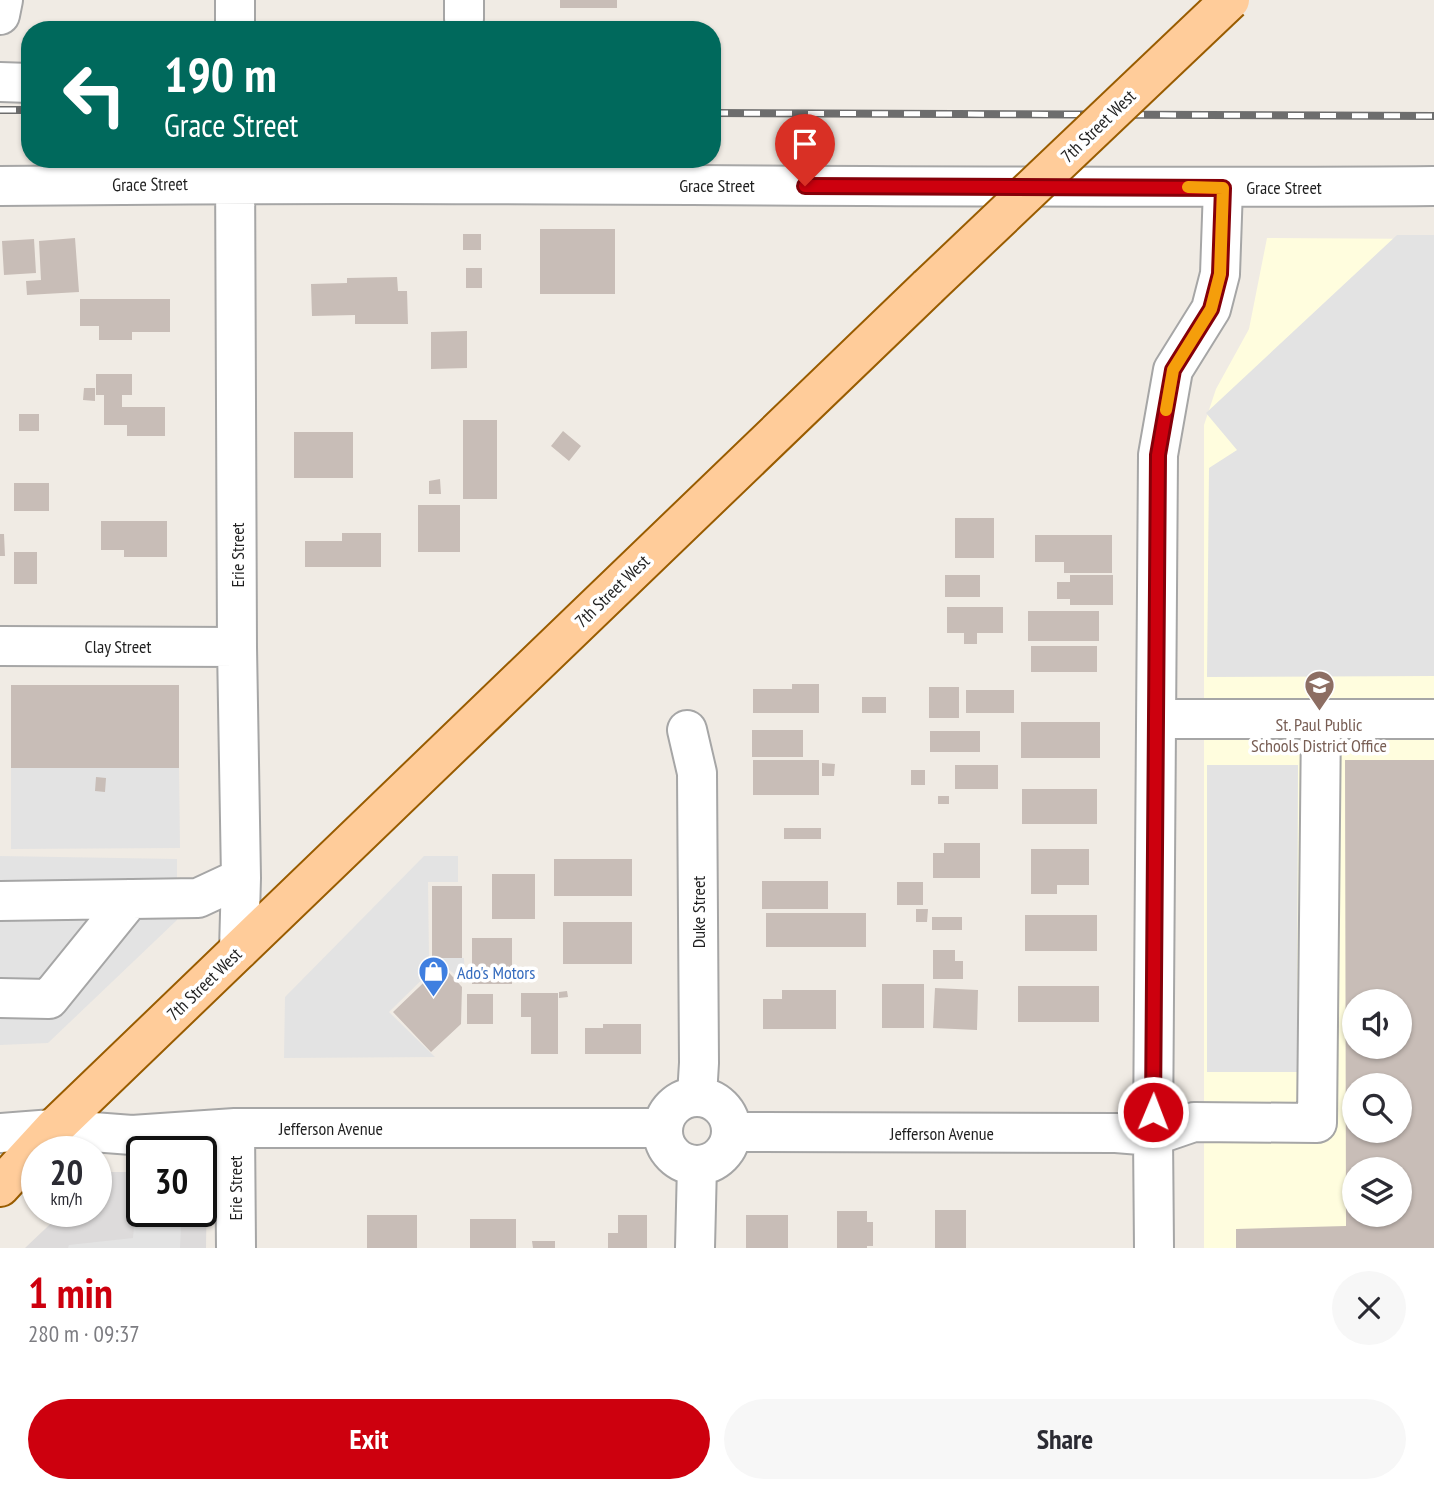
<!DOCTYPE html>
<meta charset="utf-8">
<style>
:root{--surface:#fff;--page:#f7f7f7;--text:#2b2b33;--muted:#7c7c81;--accent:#cd000e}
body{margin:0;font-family:"PT Sans Narrow",sans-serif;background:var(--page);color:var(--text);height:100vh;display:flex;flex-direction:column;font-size:26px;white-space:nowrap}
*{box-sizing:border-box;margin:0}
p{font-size:23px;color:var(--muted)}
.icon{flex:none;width:38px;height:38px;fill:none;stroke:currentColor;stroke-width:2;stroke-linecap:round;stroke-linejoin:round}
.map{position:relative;height:1248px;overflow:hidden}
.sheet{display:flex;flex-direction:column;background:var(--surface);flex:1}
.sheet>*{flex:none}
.top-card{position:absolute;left:21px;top:21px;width:700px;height:147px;border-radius:28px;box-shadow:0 2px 5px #0004;background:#00695c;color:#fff;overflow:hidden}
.fabs{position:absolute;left:1342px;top:989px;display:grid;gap:14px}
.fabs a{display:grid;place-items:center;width:70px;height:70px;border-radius:50%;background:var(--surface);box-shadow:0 2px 5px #0004;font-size:35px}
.speed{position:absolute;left:21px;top:1136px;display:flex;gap:14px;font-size:35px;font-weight:700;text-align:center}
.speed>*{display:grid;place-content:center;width:91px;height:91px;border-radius:50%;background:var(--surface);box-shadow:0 2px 5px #0004;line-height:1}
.speed small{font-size:18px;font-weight:400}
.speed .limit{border:4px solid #111;border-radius:10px;background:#fff;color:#111}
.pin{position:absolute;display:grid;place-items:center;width:60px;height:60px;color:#fff;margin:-72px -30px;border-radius:50% 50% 50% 0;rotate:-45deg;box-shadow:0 0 7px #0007}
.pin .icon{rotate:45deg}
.me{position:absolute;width:77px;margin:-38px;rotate:1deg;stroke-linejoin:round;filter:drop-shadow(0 0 5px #0008)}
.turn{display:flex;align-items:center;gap:24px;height:147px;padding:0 28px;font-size:32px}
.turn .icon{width:91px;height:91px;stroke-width:2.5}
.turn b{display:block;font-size:49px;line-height:60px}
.round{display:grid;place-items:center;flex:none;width:74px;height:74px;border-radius:37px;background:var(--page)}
.summary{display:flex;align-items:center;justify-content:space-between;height:119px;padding:0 28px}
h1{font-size:42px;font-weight:700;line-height:52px;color:var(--accent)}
.primary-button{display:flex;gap:14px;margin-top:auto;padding:14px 28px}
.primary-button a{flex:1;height:80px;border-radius:42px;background:var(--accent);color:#fff;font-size:28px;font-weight:700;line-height:80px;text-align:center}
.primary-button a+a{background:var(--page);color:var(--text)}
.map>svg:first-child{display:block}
.residential{fill:#dddbdb}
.education{fill:#fffdde;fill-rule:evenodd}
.parking{fill:#e3e3e3}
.building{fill:#c8bdb7;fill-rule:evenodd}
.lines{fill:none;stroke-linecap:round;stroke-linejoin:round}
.minor-casing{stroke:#a6a6a6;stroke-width:42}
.major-casing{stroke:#995c00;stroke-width:42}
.minor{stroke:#fff;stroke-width:38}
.major{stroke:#ffcc9a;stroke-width:38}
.rail-casing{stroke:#6d6d6d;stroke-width:8}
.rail{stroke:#fff;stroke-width:5;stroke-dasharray:16;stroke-linecap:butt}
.major-bridge-casing{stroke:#995c00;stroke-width:42;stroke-linecap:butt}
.major-bridge{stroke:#ffcc9a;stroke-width:38}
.route-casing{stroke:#850009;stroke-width:18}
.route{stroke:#cd000e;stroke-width:12}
.slow{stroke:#f59e0b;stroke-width:12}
.labels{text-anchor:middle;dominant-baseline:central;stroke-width:7;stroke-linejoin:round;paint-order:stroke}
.street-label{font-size:18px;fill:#1f1f1f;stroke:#fff}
.education-label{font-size:18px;fill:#785e54;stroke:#fff}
.shop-label{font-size:18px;fill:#366cbe;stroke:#fff;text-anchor:start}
</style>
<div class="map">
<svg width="1434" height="1248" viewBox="0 0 1434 1248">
<rect width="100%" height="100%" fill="#f0ebe4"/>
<path class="residential" d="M105,1172H142V1211H201V1172H207L206,1248H25L64,1211H96V1180Z"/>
<path class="education" d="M1267,238L1434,239V1248H1204V425L1216,389L1249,329ZM1354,1001H1400V1046H1354ZM1354,1085H1400V1130H1354ZM1354,1169H1400V1214H1354Z"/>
<path class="parking" d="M1397,235H1434V676L1207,677L1209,468L1237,450L1206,413Z
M1207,765H1298L1297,1072H1207Z
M11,768H179L180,848L11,849Z
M0,856L177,859V920L48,1043L0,1045Z
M424,856H458V882H428L429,958H464L465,983L440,962L389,1012L435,1057L284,1058L285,997Z
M134,1226H181L180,1248H68L69,1245L133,1238Z"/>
<path class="building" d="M560,0H617V8H560Z
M540,229H615V294H540Z
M463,234H481V250H463Z
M75,238L79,292L27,295L26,281L41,280L39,241Z
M34,239L36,273L4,275L2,241Z
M466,268H482V288H466Z
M397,277L398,291H407L408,324H355V315L312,316L311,284L347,283V278Z
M80,299H170V332H132V340H99V326H80Z
M467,331V368L431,369V332Z
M96,374H132V395H122V407H165V436H127V425H104V395H96Z
M84,388H95V401L83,400Z
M19,414H39V431H19Z
M463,420H497V499H463Z
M563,431L581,446L569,461L551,446Z
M294,432H353V478H294Z
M440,479L441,494H429V481Z
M14,483H49V511H14Z
M418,505H460V552H418Z
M955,518H994V558H955Z
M101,521H167V557H124V550H101Z
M342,533H381V567H305V541H342Z
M0,534H4L5,556H0Z
M1035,535H1112V573H1064V562H1035Z
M14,552H37V584H14Z
M945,575H980V597H945Z
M1070,575H1113V605H1070V599H1057V582H1070Z
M947,607H1003V633H977V644H964V633H947Z
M1028,611H1099V641H1028Z
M1031,646H1097V672H1031Z
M792,684H819V713H753V689H792Z
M11,685H179V768H11Z
M929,687H959V718H929Z
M966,690H1014V713H966Z
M862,697H886V713H862Z
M1021,722H1100V758H1021Z
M752,730H803V757H752Z
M930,731H980V752H930Z
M753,760H819V795H753Z
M1345,760H1434V1248H1236V1229L1346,1226ZM1354,1001H1400V1046H1354ZM1354,1085H1400V1130H1354ZM1354,1169H1400V1214H1354Z
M822,763L835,764L834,776H822Z
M955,765H998V789H955Z
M911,770H925V785H911Z
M96,777L106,778L105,792L95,791Z
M1022,789H1097V824H1022Z
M938,796H949V804H938Z
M784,828H821V839H784Z
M944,843H980V878H933V853H944Z
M1031,849H1089V885H1057V894H1031Z
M554,859H632V896H554Z
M492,874H535V919H492Z
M762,881H828V909H762Z
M897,882H923V905H897Z
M432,886H462V958H432Z
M916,909H928L927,922H916Z
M766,913H866V947H766Z
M1025,915H1097V951H1025Z
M932,917H962V930H932Z
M563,922H632V964H563Z
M472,938H512V984H472Z
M933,950H955V961H963V979H933Z
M442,965L462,987L461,1024L431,1052L393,1012Z
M882,984H924V1028H882Z
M1018,986H1099V1022H1018Z
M935,988L978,990L977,1030L933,1028Z
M782,990H836V1029H763V999H782Z
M567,991L568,997L559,998V992Z
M521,993H558V1054H531V1017H521Z
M467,994H493V1024H467Z
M603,1024H641V1054H585V1028H603Z
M935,1210H966V1248H935Z
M837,1211H867V1222H873V1246H867V1248H837Z
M367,1215H417V1248H367Z
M618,1215H647V1248H608V1233H618Z
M746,1215H788V1248H746Z
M470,1219H516V1248H470Z
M532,1241H555V1248H533Z"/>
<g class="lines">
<defs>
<path id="minor" d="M0,15L3,0
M464,19V0
M235,30V0
M0,82L30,83
M235,159L237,647L241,878L239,950
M0,186C478,180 956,190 1434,186
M0,646L237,647
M1157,719H1434
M687,730L697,773L699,1063L697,1096
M0,901L198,898L241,878
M0,998L49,999L130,899
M663 1131a34 34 0 1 1 68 0a34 34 0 1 1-68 0Z
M235,1128L236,1248
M731,1132L1116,1133L1153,1136L1194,1122L1317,1123L1321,719
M0,1133L53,1129L132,1135L235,1128H652L662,1131
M695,1248L697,1165
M1154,1248L1153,1136L1158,455L1173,370L1211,309L1220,274L1223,188"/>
<path id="major" d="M0,1187L53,1129L928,287"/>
</defs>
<use href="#minor" class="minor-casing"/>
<use href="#major" class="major-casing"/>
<use href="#minor" class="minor"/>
<use href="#major" class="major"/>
<defs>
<path id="rail" d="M0,110H30
M712,113L1434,116"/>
</defs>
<use href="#rail" class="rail-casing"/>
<use href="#rail" class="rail"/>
<defs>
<path id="major-bridge" d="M928,287L1230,0"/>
</defs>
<use href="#major-bridge" class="major-bridge-casing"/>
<use href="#major-bridge" class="major-bridge"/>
</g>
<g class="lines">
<defs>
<path id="route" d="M805,186L1223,188L1220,274L1211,309L1173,370L1158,455L1153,1112"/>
</defs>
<use href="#route" class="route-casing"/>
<use href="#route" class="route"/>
<path class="slow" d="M1166,410L1173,370L1211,309L1220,274L1223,188L1188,187"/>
</g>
<defs>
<symbol id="school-pin" viewBox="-11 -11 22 30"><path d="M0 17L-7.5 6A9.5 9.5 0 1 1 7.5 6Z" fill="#8d6e63" stroke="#fff"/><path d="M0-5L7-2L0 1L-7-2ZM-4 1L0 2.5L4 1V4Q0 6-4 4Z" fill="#fff"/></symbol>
<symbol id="shop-pin" viewBox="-11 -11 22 30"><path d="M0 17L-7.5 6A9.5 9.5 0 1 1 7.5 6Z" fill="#3f7fe0" stroke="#fff"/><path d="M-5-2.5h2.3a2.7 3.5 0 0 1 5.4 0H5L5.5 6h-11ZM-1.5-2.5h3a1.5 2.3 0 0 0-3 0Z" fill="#fff"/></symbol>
</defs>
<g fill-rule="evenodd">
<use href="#school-pin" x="1302" y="668" width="35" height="47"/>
<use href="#shop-pin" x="416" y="954" width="35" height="47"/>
</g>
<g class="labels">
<g class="street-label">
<text transform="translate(1098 126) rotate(-44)">7th Street West</text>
<text transform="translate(150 184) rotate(-1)">Grace Street</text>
<text x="717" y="185">Grace Street</text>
<text x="1284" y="187">Grace Street</text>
<text transform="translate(237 555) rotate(-90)">Erie Street</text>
<text transform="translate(612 591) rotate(-44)">7th Street West</text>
<text x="118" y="646">Clay Street</text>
<text transform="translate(698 912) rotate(-90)">Duke Street</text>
<text transform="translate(204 984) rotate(-44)">7th Street West</text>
<text x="331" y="1128">Jefferson Avenue</text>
<text x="942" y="1133">Jefferson Avenue</text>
<text transform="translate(235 1188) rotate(-90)">Erie Street</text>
</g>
<g class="education-label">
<text x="1319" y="724">St. Paul Public<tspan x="1319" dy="21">Schools District Office</tspan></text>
</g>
<g class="shop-label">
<text x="457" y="972">Ado's Motors</text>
</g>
</g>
</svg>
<div class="fabs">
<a><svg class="icon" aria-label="sound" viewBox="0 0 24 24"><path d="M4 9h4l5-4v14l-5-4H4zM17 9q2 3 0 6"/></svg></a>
<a><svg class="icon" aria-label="search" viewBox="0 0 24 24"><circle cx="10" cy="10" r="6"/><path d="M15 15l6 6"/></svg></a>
<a><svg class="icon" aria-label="layers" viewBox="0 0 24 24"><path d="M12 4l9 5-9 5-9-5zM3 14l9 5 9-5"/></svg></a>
</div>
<div class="speed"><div>20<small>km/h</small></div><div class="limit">30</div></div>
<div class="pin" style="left:805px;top:186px;background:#d93025"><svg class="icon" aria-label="arrive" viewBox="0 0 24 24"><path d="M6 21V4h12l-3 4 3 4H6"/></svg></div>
<svg class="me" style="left:1153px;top:1112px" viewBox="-20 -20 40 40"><circle r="17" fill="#cd000e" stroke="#fff" stroke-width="3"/><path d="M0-11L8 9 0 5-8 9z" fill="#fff"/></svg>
<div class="top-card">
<div class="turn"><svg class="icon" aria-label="left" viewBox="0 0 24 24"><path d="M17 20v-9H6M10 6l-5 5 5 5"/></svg><div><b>190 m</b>Grace Street</div></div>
</div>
</div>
<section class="sheet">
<div class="summary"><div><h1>1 min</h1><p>280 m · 09:37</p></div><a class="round"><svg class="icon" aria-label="close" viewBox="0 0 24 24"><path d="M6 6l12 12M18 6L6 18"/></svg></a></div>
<div class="primary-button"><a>Exit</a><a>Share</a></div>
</section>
